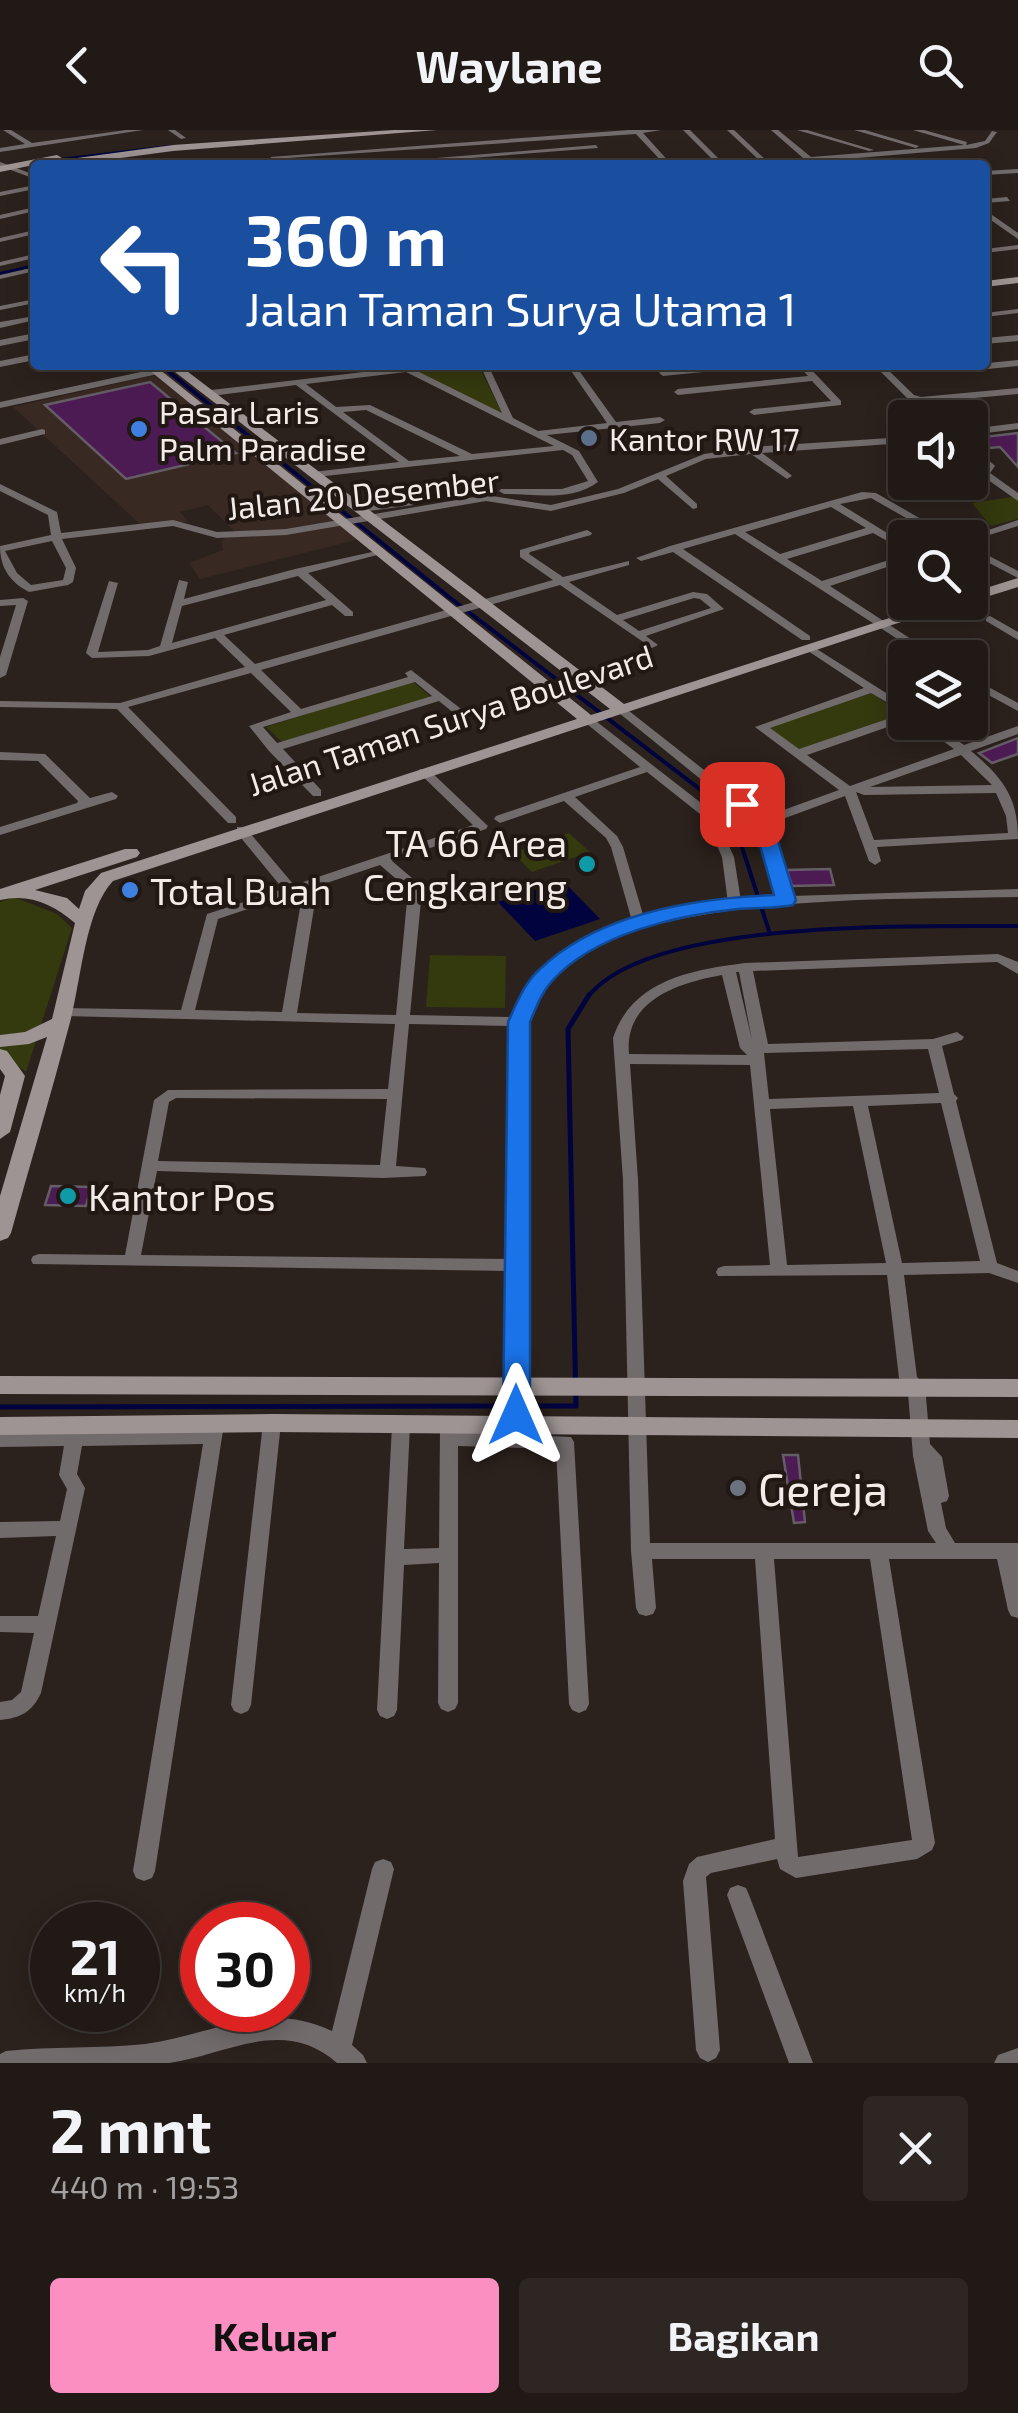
<!DOCTYPE html>
<html lang="id">
<meta charset="utf-8">
<style>
:root{--surface:#201916;--page:#2d2623;--text:#f1f3f6;--muted:#a2a0a1;--line:#3d3835;--accent:#fc8fc2}
body{margin:0;font-family:"Exo 2",sans-serif;background:var(--page);color:var(--text);height:100vh;display:flex;flex-direction:column;font-size:38px;white-space:nowrap}
*{box-sizing:border-box;margin:0}
p{font-size:32px;color:var(--muted)}
.icon{flex:none;width:55px;height:55px;fill:none;stroke:currentColor;stroke-width:2;stroke-linecap:round;stroke-linejoin:round}
.map{position:relative;height:1933px;overflow:hidden}
.side{display:flex;flex-direction:column;background:var(--surface);flex:1}
.side>*{flex:none}
.hud{position:absolute;left:30px;top:30px;width:960px;height:210px;border-radius:10px;box-shadow:0 5px 25px #0003,0 0 0 2px var(--line);background:#1a4fa0;color:#fff;overflow:hidden}
.fabs{position:absolute;left:888px;top:270px;display:grid;gap:20px}
.fabs a{display:grid;place-items:center;width:100px;height:100px;border-radius:10px;background:var(--surface);box-shadow:0 5px 25px #0003,0 0 0 2px var(--line);font-size:50px}
.speed{position:absolute;left:30px;top:1772px;display:flex;gap:20px;font-size:50px;font-weight:700;text-align:center}
.speed>*{display:grid;place-content:center;width:130px;height:130px;border-radius:50%;background:var(--surface);box-shadow:0 5px 25px #0003,0 0 0 2px var(--line);line-height:1}
.speed small{font-size:25px;font-weight:400}
.speed .limit{border:15px solid #d22;background:#fff;color:#111}
.pin{position:absolute;display:grid;place-items:center;width:85px;height:85px;color:#fff;margin:-42px;border-radius:20px;box-shadow:0 5px 15px #0006}
.me{position:absolute;width:110px;margin:-55px;rotate:0deg;stroke-linejoin:round;filter:drop-shadow(0 0 8px #0008)}
.turn{display:flex;align-items:center;gap:35px;height:210px;padding:0 50px;font-size:45px}
.turn .icon{width:130px;height:130px;stroke-width:2.5}
.turn b{display:block;font-size:70px;line-height:85px}
.round{display:grid;place-items:center;flex:none;width:105px;height:105px;border-radius:10px;background:var(--page)}
.headline{display:flex;align-items:center;justify-content:space-between;height:170px;padding:0 50px}
h1{font-size:60px;font-weight:700;line-height:75px}
.button{display:flex;gap:20px;margin-top:auto;padding:20px 50px}
.button a{flex:1;height:115px;border-radius:10px;background:var(--accent);color:#111;font-size:40px;font-weight:700;line-height:115px;text-align:center}
.button a+a{background:var(--page);color:var(--text)}
header{display:flex;justify-content:space-between;align-items:center;height:130px;padding:0 50px;background:var(--surface);font-size:45px;font-weight:700}
.map>svg:first-child{display:block}
.built{fill:#382922}
.green{fill:#35390e}
.water{fill:#00033e}
.lines{fill:none;stroke-linecap:round;stroke-linejoin:round}
.stream-far2{stroke:#00033e;stroke-width:2.5}
.stream-far1{stroke:#00033e;stroke-width:4}
.stream{stroke:#00033e;stroke-width:5}
.canal{fill:#00033e;fill-rule:evenodd}
.building{fill:#4d1b54;stroke:#655d66;stroke-width:2.5}
.street{fill:#716b6b;fill-rule:evenodd}
.secondary{fill:#9e9494;fill-rule:evenodd}
.route{fill:#1a73e8;stroke:#114b97;stroke-width:2.5}
.shop-dot{fill:#3f7fe0;stroke:#211814;stroke-width:4}
.service-dot{fill:#5c6f8a;stroke:#211814;stroke-width:4}
.culture-dot{fill:#0f9aa8;stroke:#211814;stroke-width:4}
.worship-dot{fill:#6b7280;stroke:#211814;stroke-width:4}
.labels{text-anchor:middle;dominant-baseline:central;stroke-width:8;stroke-linejoin:round;paint-order:stroke}
.far-poi-label{font-size:32px;fill:#f2ebe8;stroke:#211814;text-anchor:start}
.far-street-label{font-size:32px;fill:#f2ebe8;stroke:#211814}
.poi-label{font-size:38px;fill:#f2ebe8;stroke:#211814;text-anchor:start}
.near-poi-label{font-size:45px;fill:#f2ebe8;stroke:#211814;text-anchor:start}
</style>
<header><svg class="icon" aria-label="back" viewBox="0 0 24 24"><path d="M15 5l-7 7 7 7"/></svg>Waylane<svg class="icon" aria-label="search" viewBox="0 0 24 24"><circle cx="10" cy="10" r="6"/><path d="M15 15l6 6"/></svg></header>
<div class="map">
<svg width="1018" height="1933" viewBox="0 0 1018 1933">
<rect width="100%" height="100%" fill="#2b211d"/>
<path class="built" d="M168,242L376,405L200,449L189,433L223,420L221,411L235,402L208,375L180,382L189,392L141,395L13,277Z"/>
<path class="green" d="M478,235L502,283L416,242Z
M1018,366V389L991,396L972,373Z
M412,551L431,567L282,612L266,597Z
M872,563L902,586L796,620L765,597Z
M569,703L590,722L532,742L512,723Z
M14,767L57,784L72,798L26,942L0,923V772Z
M430,825L506,826L505,878L426,877Z"/>
<path class="water" d="M563,751L600,789L535,811L498,772Z"/>
<g class="lines">
<path class="stream-far2" d="M53,30L172,16"/>
<path class="stream-far1" d="M169,242L449,467L731,683L770,804
M587,868C648,787 922,797 1018,796"/>
<path class="stream" d="M524,1276H576L568,899L589,865
M0,1277L513,1276"/>
<path class="canal" d="M35,134V140L0,148V142Z"/>
</g>
<path class="building" d="M150,252L236,323L126,349L45,275Z
M1018,303V337L1000,317L989,318L975,308Z
M1018,608V624L992,633L979,623Z
M830,739L834,755L792,756L787,740Z
M51,1056L91,1057L86,1076L45,1075Z
M783,1325H798L805,1392L794,1393Z"/>
<g class="lines">
<path class="street" d="M3,0H11L32,13L126,0H143L0,22V18L25,14Z
M168,0H175L186,8L181,9Z
M629,0H661L643,3L672,35H665L636,4L273,29L270,27Z
M683,0H690L725,35H718Z
M727,0H734L767,31L803,28L771,0H778L811,27L964,15L913,0H924L967,12L966,15L985,11L992,1L997,2L989,13L976,18L810,32L735,35L760,31Z
M797,0H807L874,20L869,21Z
M854,0H865L919,16L916,18Z
M596,15L598,18L381,35H350Z
M607,29L609,32L544,35L547,33Z
M211,31L213,34L191,35Z
M0,32L35,45V49L0,36Z
M1018,39V43L985,45V41Z
M35,55V59L0,66V62Z
M1007,67L1010,71L985,73V69Z
M35,77V81L0,89V85Z
M985,80L1018,103V109L985,86Z
M35,100V104L0,112V108Z
M1018,115V119L985,123V119Z
M35,124V128L0,136V132Z
M35,137V141L0,149V145Z
M35,169V173L0,180V176Z
M1018,179V183L985,187V183Z
M35,186V190L0,198V192Z
M35,203V209L0,216V210Z
M1018,205V211L985,214V208Z
M35,224V230L0,237V231Z
M1018,230V236L957,242L953,239L957,236Z
M394,235H447L417,241L502,283L480,235H488L513,288L538,301L607,293L567,235H575L616,292L660,287L665,290L660,293L547,305L579,321L598,352C571,372 535,364 504,364L499,361L501,359H562L588,351L572,325L563,320L316,347L311,344L313,342L399,332L296,255L211,266L207,263L211,260L397,238ZM406,242L554,316L472,324L370,275L336,277L306,254ZM366,280L460,326L409,331L343,282Z
M717,235H747L743,238L663,246L659,243L663,240Z
M798,235H807L841,271V275L754,285L749,282L754,279L831,271L812,251L678,265L674,262L678,259L808,246Z
M874,235H883L914,265L921,267L1018,258V264L920,273L908,269Z
M155,239L158,240V244L0,278V272Z
M1018,293V299L970,305V299Z
M42,299L45,300V304L0,315V309Z
M905,307V313L762,323L790,344L792,346L787,349L751,324L706,329L666,346L697,374V378L693,379L658,349L624,363L551,381L486,371L286,405L217,408L173,396L62,409L76,438L73,452L68,455L29,462C10,452 0,438 0,416L51,405L48,385L0,361V354L57,382L61,403L173,390L217,402L286,399L486,365L551,375L618,359L704,324L752,317ZM52,411L66,438L63,450L31,455L17,443L5,421Z
M970,316L993,334L995,336L990,343L1018,363V371L981,345L979,343L985,336L970,324Z
M862,362L876,363L954,408H941L871,368L840,374L905,414V421L873,403L787,429L822,451L905,425V431L830,456L940,528H927L735,404L683,419L810,506V510H802L673,422L641,431L636,428L670,416ZM831,377L866,398L780,424L745,402Z
M411,370L414,371V375L361,382L356,379L361,376Z
M1018,390V396L970,411V408H965Z
M587,400L592,403L591,405L530,422L529,424L563,447L629,431V435L569,452L617,485L693,462L707,464L724,479L646,506L658,515L652,518L560,455L261,540L301,579L408,547L405,543L411,540L465,582L463,584H455L439,571L283,619L321,660V666H313L269,621L249,596L291,582L251,543L128,577L236,687V693H228L117,579L0,577V571L120,573L245,537L215,508L149,526L92,528L86,523L109,451L118,453L98,522L148,520L160,516L179,450L188,452L184,469L295,439L381,420V424L308,443L353,482V486H345L332,475L224,505L255,534L553,450L520,427V420ZM298,446L326,470L172,513L182,476ZM694,468L700,469L711,478L639,501L623,490ZM415,552L432,566L277,613L263,597Z
M970,416L1018,441V448L970,423Z
M23,468L28,471L6,545L0,548V527L16,475L0,476V470Z
M990,486L1018,502V510L986,491V487Z
M812,516L905,575V591L807,625L850,656L954,619L917,592H932L964,615L1018,596V604L971,621C1003,648 1018,667 1018,709L877,717L881,731L875,735L869,731L845,666L769,694L791,766L1018,759V767C909,769 799,767 691,787C655,794 621,799 589,818C560,836 540,861 526,892V1295L523,1300L517,1302L511,1300L508,1295L510,1141L33,1134L31,1130L33,1126L39,1124L125,1125L154,970L168,960L388,959L395,894L63,886L56,882L63,878L181,880L207,784L283,759L237,703V697H245L294,755L473,695L418,642L420,639H428L488,696L486,699L392,731L412,748L421,771L410,885L514,887C537,838 579,804 632,791L611,717L606,708L564,671L500,693L494,689L496,686L640,637L582,590L588,586L592,588L714,683L734,727L741,771L778,767L756,694L614,579L620,576L624,577L764,687L839,660L755,597L864,558L808,521L806,519ZM871,563L905,583L799,619L770,598ZM961,625L992,655L870,657ZM647,642L705,688L722,727L728,773L644,788L623,717L617,706L575,667ZM856,662L864,665L996,663L1006,686L1008,703L874,710ZM380,735L401,753L407,771L396,885L297,883L314,778L300,762ZM289,765L300,778L282,882L195,880L218,789ZM409,894L512,896L510,1129L141,1125L157,1041L383,1048L425,1046L427,1042L425,1038L396,1036ZM176,968L387,969L380,1035L158,1031L169,972Z
M970,547L1018,573V581L970,555Z
M0,622L45,624L90,668L112,662L118,666L116,669L0,705V697L77,673L78,671L38,631L0,630Z
M998,824L1018,832V844L997,832L753,841L768,914L933,909L957,902L964,907L962,910L942,916L954,964L958,968L956,971L997,1133L1018,1141V1153L989,1143L904,1145L917,1247L925,1255L930,1314L942,1327L949,1366L947,1371L941,1373L946,1398L955,1413H1018V1488L1011,1486L1008,1480L997,1429H889L935,1713L932,1720L917,1729L796,1748L780,1739L777,1729L711,1743L706,1747L720,1920L716,1928L708,1932L700,1928L696,1920L683,1751L689,1734L697,1727L775,1709L755,1429H652L656,1478L653,1484L646,1486L639,1484L636,1478L631,1421L623,1050L613,908C632,850 691,840 745,833ZM736,842H739L752,910ZM722,845L740,918L747,925L629,924C624,870 678,853 722,845ZM928,919L939,963L769,969L764,923ZM630,934L750,935L770,1135L724,1136L718,1138L716,1142L718,1146L887,1145L899,1248L908,1263L913,1326L928,1401L936,1413H650L638,1050ZM941,973L980,1131L902,1133L868,976ZM853,976L886,1133L787,1135L770,979ZM774,1429H870L912,1710L798,1727Z
M272,1286L278,1288L281,1293L251,1575L248,1581L241,1584L234,1581L231,1575L263,1293L266,1288Z
M215,1287L221,1289L224,1294L222,1307L155,1741L152,1748L144,1751L136,1748L133,1741L203,1314L82,1316L77,1344L85,1358L41,1563C32,1582 21,1588 0,1590V1572L12,1570L21,1562L34,1503L0,1502V1486H38L56,1406L0,1408V1392L60,1391L67,1359L59,1345L64,1316L0,1317V1303L205,1300L209,1289Z
M401,1289L407,1291L410,1296L404,1419L439,1418L440,1299L443,1294L449,1292L455,1294L458,1302L571,1307L574,1312L589,1574L586,1580L579,1583L572,1580L569,1574L556,1319L458,1316V1573L455,1579L448,1582L441,1579L438,1573L439,1433L404,1435L397,1580L394,1586L387,1589L380,1586L377,1580L392,1296L395,1291Z
M383,1729L391,1732L394,1739L352,1915L363,1925L367,1933H337C284,1886 229,1924 169,1933C152,1933 133,1933 115,1933C77,1933 38,1933 0,1933V1924L6,1921C52,1916 99,1919 145,1914C213,1905 264,1869 332,1901L372,1739L375,1732Z
M738,1755L746,1758L749,1765L813,1933H789L727,1765L730,1758Z
M1018,1918V1933H994L998,1925Z"/>
<path class="secondary" d="M394,0H437L173,21L68,35L43,33L0,42V36L57,25L62,28L55,31L173,15Z
M1018,147V153L985,157V151Z
M143,235H154L591,585L610,579L166,235H179L624,574L939,472H962L113,751C84,782 81,854 69,896C51,965 30,1034 11,1103L8,1108L0,1111V1066L47,907L29,914L0,917V905L25,902L52,889L75,793C53,774 29,763 0,770V759L125,719H137L140,723L137,727L35,760L67,768L79,779L85,761L101,743L577,589Z
M1018,448V457L970,472V463Z
M0,919L7,921L25,946L10,1002L0,1009V965L5,946L0,939Z
M0,1246L1018,1249V1267L0,1264Z
M272,1284L1018,1290V1308L272,1302L0,1305V1287Z"/>
</g>
<path class="route" d="M742,668L772,692L796,770L793,775C775,779 756,777 738,779C678,785 594,804 552,851C541,863 536,878 530,892V1285L526,1292L516,1295L507,1292L503,1285L508,892C517,873 524,853 540,839C599,783 696,768 774,765L754,694L733,674Z"/>
<g class="shop-dot">
<circle cx="139" cy="299" r="10"/>
<circle cx="130" cy="760" r="10"/>
</g>
<circle class="service-dot" cx="589" cy="308" r="10"/>
<g class="culture-dot">
<circle cx="587" cy="734" r="10"/>
<circle cx="68" cy="1066" r="10"/>
</g>
<circle class="worship-dot" cx="738" cy="1358" r="10"/>
<g class="labels">
<g class="far-poi-label">
<text x="159" y="281">Pasar Laris<tspan x="159" dy="37">Palm Paradise</tspan></text>
<text x="609" y="308">Kantor RW 17</text>
</g>
<g class="far-street-label">
<text transform="translate(363 363) rotate(-6)">Jalan 20 Desember</text>
<text transform="translate(450 589) rotate(-18)">Jalan Taman Surya Boulevard</text>
</g>
<g class="poi-label">
<text x="567" y="712" text-anchor="end">TA 66 Area<tspan x="567" dy="44">Cengkareng</tspan></text>
<text x="150" y="760">Total Buah</text>
<text x="88" y="1066">Kantor Pos</text>
</g>
<g class="near-poi-label">
<text x="758" y="1358">Gereja</text>
</g>
</g>
</svg>
<div class="fabs">
<a><svg class="icon" aria-label="sound" viewBox="0 0 24 24"><path d="M4 9h4l5-4v14l-5-4H4zM17 9q2 3 0 6"/></svg></a>
<a><svg class="icon" aria-label="search" viewBox="0 0 24 24"><circle cx="10" cy="10" r="6"/><path d="M15 15l6 6"/></svg></a>
<a><svg class="icon" aria-label="layers" viewBox="0 0 24 24"><path d="M12 4l9 5-9 5-9-5zM3 14l9 5 9-5"/></svg></a>
</div>
<div class="speed"><div>21<small>km/h</small></div><div class="limit">30</div></div>
<div class="pin" style="left:742px;top:674px;background:#d93025"><svg class="icon" aria-label="arrive" viewBox="0 0 24 24"><path d="M6 21V4h12l-3 4 3 4H6"/></svg></div>
<svg class="me" style="left:516px;top:1285px" viewBox="-20 -20 40 40"><path d="M0-17L14 15 0 8-14 15z" fill="#1a73e8" stroke="#fff" stroke-width="4"/></svg>
<div class="hud">
<div class="turn"><svg class="icon" aria-label="left" viewBox="0 0 24 24"><path d="M17 20v-9H6M10 6l-5 5 5 5"/></svg><div><b>360 m</b>Jalan Taman Surya Utama 1</div></div>
</div>
</div>
<section class="side">
<div class="headline"><div><h1>2 mnt</h1><p>440 m · 19:53</p></div><a class="round"><svg class="icon" aria-label="close" viewBox="0 0 24 24"><path d="M6 6l12 12M18 6L6 18"/></svg></a></div>
<div class="button"><a>Keluar</a><a>Bagikan</a></div>
</section>
